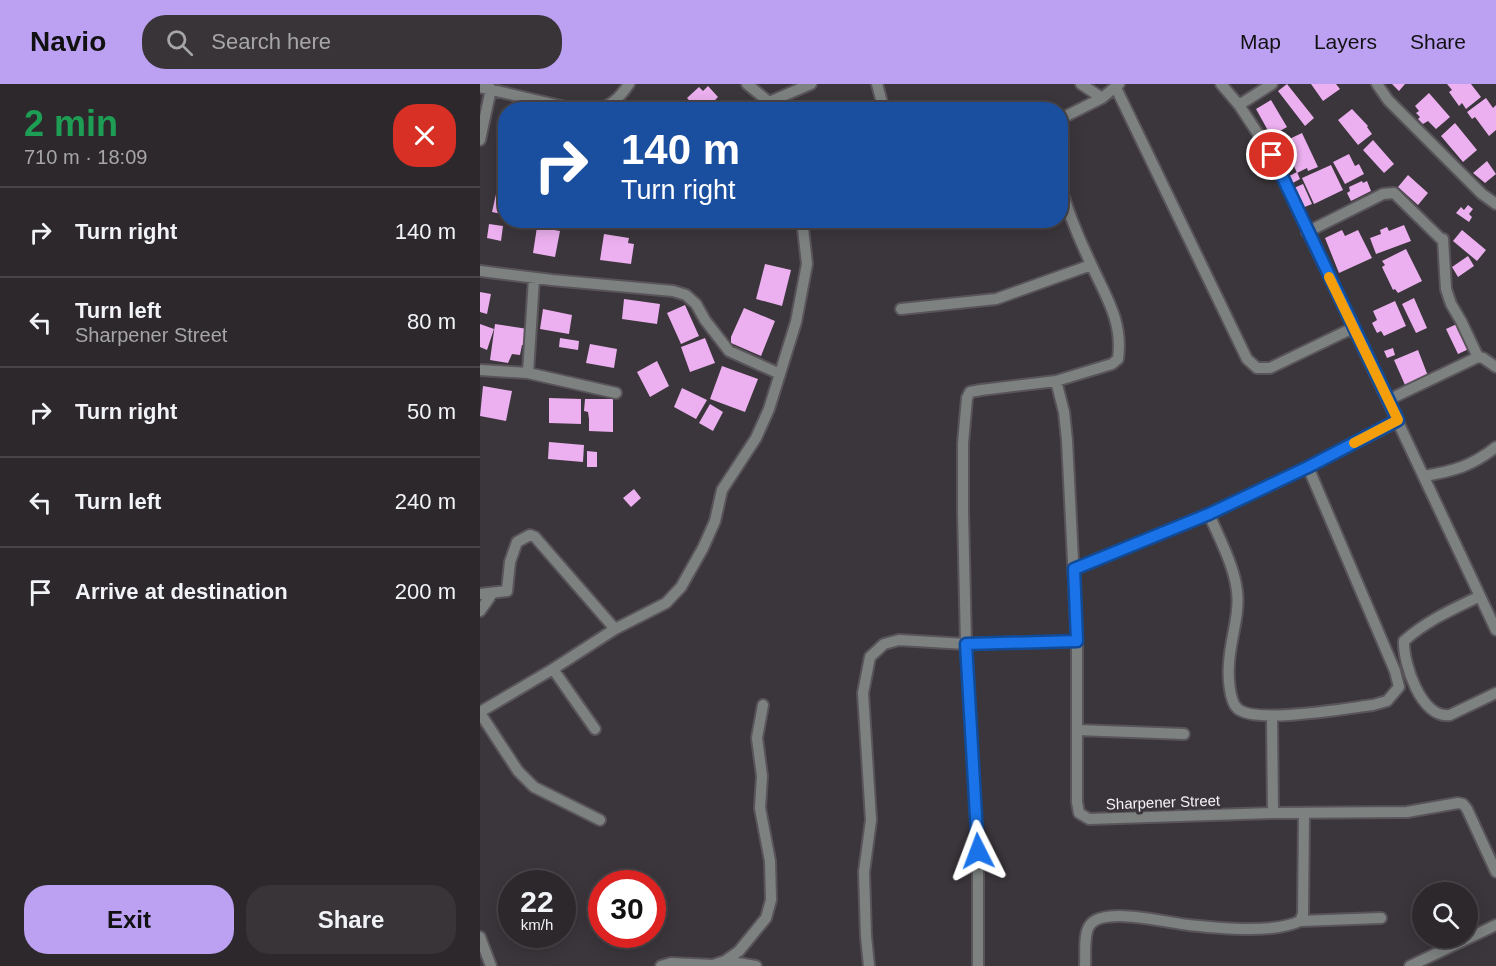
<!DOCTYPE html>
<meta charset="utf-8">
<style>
:root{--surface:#2c282c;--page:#383438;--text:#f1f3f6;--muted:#a6a6a9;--line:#484448;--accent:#bca0f2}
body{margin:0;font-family:Helvetica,sans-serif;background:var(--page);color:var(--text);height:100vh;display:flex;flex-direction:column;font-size:22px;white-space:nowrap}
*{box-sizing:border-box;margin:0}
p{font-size:20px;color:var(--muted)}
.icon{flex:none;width:33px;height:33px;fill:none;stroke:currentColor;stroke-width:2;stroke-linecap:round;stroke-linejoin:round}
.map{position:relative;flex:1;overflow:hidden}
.details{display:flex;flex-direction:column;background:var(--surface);width:480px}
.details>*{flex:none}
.top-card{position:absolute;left:18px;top:18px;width:570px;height:126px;border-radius:24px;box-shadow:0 3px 15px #0003,0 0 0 2px var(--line);background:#1a4fa0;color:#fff;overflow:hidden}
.fabs{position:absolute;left:932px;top:798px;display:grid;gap:12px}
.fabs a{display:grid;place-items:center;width:66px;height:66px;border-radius:50%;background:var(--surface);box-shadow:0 3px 15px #0003,0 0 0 2px var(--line);font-size:30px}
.speed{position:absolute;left:18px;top:786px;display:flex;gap:12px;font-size:30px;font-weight:700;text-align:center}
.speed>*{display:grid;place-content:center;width:78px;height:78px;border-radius:50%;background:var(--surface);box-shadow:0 3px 15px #0003,0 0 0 2px var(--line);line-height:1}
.speed small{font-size:15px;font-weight:400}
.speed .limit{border:9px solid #d22;background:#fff;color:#111}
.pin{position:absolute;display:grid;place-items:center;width:51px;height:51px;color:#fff;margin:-26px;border:3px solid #fff;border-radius:50%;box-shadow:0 2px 6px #0007}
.me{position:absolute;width:66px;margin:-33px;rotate:357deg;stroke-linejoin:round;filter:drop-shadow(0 0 4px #0008)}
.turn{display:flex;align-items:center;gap:21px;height:126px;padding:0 24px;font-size:27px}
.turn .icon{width:78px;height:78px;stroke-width:2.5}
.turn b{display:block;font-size:42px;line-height:51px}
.round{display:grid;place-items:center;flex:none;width:63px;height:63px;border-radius:24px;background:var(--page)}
.head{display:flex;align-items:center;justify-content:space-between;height:102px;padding:0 24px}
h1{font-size:36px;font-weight:700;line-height:45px;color:#1e9e55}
.primary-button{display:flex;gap:12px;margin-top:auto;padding:12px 24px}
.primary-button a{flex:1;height:69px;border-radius:24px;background:var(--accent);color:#111;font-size:24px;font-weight:700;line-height:69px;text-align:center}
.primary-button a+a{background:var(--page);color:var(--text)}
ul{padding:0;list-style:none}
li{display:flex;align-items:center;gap:18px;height:90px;padding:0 24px;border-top:2px solid var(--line)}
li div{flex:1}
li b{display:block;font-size:22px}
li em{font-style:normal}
header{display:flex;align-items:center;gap:36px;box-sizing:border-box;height:84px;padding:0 30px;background:var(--accent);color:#111}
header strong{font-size:28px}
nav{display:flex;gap:33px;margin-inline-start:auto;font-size:21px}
.search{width:420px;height:54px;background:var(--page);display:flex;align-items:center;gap:15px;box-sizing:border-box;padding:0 21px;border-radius:24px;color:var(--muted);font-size:22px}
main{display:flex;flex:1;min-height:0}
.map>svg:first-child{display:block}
.building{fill:#ecafef}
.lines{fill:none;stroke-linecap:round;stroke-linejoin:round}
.street-casing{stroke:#595459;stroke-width:14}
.street{stroke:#7d8281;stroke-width:10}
.route-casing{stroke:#114b97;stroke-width:15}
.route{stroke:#1a73e8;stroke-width:10}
.slow{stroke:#f59e0b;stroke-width:10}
.labels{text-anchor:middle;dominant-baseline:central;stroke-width:6;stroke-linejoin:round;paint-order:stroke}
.street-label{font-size:15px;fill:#f5f1f5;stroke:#3b363b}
</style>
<header>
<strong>Navio</strong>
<div class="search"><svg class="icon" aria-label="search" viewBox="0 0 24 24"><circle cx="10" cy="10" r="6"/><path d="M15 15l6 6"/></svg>Search here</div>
<nav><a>Map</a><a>Layers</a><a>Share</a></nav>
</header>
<main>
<section class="details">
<div class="head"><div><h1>2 min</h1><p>710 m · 18:09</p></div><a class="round" style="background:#d93025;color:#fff"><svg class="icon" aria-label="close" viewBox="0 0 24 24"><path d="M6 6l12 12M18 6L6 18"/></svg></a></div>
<ul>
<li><svg class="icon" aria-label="right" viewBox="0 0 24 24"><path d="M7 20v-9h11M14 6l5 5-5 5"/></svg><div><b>Turn right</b></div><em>140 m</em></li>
<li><svg class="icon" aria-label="left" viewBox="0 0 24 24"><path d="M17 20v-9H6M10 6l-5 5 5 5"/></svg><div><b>Turn left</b><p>Sharpener Street</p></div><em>80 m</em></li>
<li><svg class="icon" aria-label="right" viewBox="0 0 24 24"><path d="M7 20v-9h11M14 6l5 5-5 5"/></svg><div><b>Turn right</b></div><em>50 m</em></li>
<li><svg class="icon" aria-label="left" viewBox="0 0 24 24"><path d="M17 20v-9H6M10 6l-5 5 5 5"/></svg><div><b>Turn left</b></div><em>240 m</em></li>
<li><svg class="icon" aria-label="arrive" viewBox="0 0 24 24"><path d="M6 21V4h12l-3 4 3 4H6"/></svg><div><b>Arrive at destination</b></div><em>200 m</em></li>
</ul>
<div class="primary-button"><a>Exit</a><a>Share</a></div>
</section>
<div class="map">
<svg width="1016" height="882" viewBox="0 0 1016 882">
<rect width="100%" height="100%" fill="#3b363b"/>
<path class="building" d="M807,0L834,34L825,42L798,7Z
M831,0H856L860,5L843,17Z
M912,0H925L919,7Z
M967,0H991L1001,13L986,25L982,19L979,22L969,8L972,6Z
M228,2L238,13L225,26H218L207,14L219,3L223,7Z
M949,9L970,33L956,45L948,37L943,40L938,35L940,33L936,29L939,27L935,22Z
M1006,14L1013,24L1016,21V46L1009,52L995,33L992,35L987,28Z
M33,15L73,25V26H30Z
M791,16L807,43L791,52L776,25Z
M872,25L888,42L887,43L892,50L878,61L858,36Z
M975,39L997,66L983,78L961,52Z
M822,49L838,83L828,87L827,84L817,89L813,80L807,83L800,69L806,66L803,58Z
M893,56L914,80L904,89L883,66Z
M869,70L875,82L879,80L884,90L865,100L853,78Z
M1007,77L1016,90L1005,99L993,89Z
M851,81L863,106L834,120L822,94Z
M817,88L820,95L811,100L807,93Z
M928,91L948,109L938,121L918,103Z
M19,97L26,99V131L12,128Z
M882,97L883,99L887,97L891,107L871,117L867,109L870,107L869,103Z
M823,100L832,120L822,124L814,104Z
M988,121L993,125L989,130L992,133L989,138L976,129L981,123L984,126Z
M36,136H54L53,141Z
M93,136H123L122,143L92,139Z
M9,140L23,142L21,157L7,154Z
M924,141L931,157L896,170L890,154L901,150L900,146L907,143L909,147Z
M57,143L80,147L75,173L53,169Z
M862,146L865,152L878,146L892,174L859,189L845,154Z
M982,146L1006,166L997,177L973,157Z
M124,150L149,154L148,159L154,160L151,180L120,176Z
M926,165L942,197L918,209L915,205L913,206L902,183L905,181L902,177Z
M988,172L994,182L978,193L972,183Z
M285,180L311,186L302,222L276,215Z
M0,208L11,210L7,230L0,228Z
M934,214L947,244L936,249L922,220Z
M144,215L180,220L177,240L142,235Z
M915,217L926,242L904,252L901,247L897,249L892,239L897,236L893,227Z
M205,221L219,252L201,260L187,229Z
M264,224L295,237L281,272L251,259V253Z
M63,225L92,231L89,250L60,245Z
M979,239L991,264L978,270L966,245Z
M0,240L14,245L7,266L0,263Z
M15,240L48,245L45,261H42L40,271L32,270L28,279L10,276Z
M80,254L99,257L98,266L79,263Z
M225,254L235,279L210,288L201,263Z
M110,260L137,265L134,284L106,279Z
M913,264L915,271L907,274L904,267Z
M938,266L948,292L925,301L914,276Z
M177,277L189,302L170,313L157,288Z
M242,282L278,295L265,328L230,315Z
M3,302L32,307L26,337L0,332Z
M202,304L227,316L216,335L194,323Z
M69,314L101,315V340L69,339Z
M105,315H133V348L109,347V335L108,328L104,327Z
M230,320L243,328L233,347L219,339Z
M69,358L104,361L103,378L68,375Z
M107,367L117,368V383H107Z
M154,405L161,414L151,423L143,414Z"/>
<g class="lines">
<defs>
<path id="street" d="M267,0L289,18L292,26
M397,0L404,26
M601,0L622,14
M741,0L759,21L792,71L1016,546
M897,0L908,16L1002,110L1016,120
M0,3L98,26
M636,4L767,275L777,284H790L873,244
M289,18L331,0
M759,21L792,0
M116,26C132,22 140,13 149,0
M520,26H561
M580,35L622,14L639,0
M0,56L11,5
M827,148L903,110L914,109L960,154L963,155L966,205L971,220L981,237L998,273
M0,187L72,196L193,207L206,211L216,220L225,236L249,267L300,290
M421,225L516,215L611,181
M0,286L48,289L136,309
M48,289L54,194
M576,297L584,328L587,356L597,557V718L599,729L609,735L793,729L927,728L978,719L983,720L987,725L1016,788
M908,316L998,273L1003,274L1016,283
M944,392C974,387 992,382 1016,363
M729,430C739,454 754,481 757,507C760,531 750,556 749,580C748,591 749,616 757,624C773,641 868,624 893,621L907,617L919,603L915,587L828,383
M594,485L729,430L828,383L918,337
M0,510L27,507L30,478L37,458L50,451L55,453L135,545
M1000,512C973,525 946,537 924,557C923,579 941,635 970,631L1016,609
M0,527L12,510
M73,585L115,645
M0,628L73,585L135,545L186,519L201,503L223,464L235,437L242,406L276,354L289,325L316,238L327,180L322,136
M0,629L38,687L54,703L120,736
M792,632L793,729
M597,646L704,650
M820,837L901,834
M0,853L11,882
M245,877L276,882
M181,882L191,879L233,881L245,877L259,867L286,834L291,816L290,777L280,724L282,692L277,654L283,621
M389,882L386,852L384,788L391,736L383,609L390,573L404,560L419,556L486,560L597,557
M498,882V767L486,560L483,428V359L487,314L490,308L501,306L576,297L632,280L638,275C643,238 627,215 612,182C599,155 588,129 580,100
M605,882C606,871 603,850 610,841C624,822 688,839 709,841C738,844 793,850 820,837L823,830L824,730
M930,882L1016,841"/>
</defs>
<use href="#street" class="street-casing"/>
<use href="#street" class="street"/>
</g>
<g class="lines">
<defs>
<path id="route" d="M498,767L486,560L597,557L594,485L729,430L828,383L918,336L792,71"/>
</defs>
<use href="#route" class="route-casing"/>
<use href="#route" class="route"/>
<path class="slow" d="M849,193L918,336L874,359"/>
</g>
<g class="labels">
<g class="street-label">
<text transform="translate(683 718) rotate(-2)">Sharpener Street</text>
</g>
</g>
</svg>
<div class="fabs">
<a><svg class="icon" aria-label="search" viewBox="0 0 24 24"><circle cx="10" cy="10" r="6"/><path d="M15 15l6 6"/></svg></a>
</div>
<div class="speed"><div>22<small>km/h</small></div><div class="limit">30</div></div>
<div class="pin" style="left:792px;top:71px;background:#d93025"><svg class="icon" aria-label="arrive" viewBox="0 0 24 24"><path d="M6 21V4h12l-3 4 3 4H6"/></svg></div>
<svg class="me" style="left:498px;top:767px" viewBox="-20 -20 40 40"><path d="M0-17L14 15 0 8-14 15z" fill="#1a73e8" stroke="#fff" stroke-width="4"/></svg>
<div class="top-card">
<div class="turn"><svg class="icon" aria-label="right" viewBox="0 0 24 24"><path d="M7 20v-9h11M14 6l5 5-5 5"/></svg><div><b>140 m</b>Turn right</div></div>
</div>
</div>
</main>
